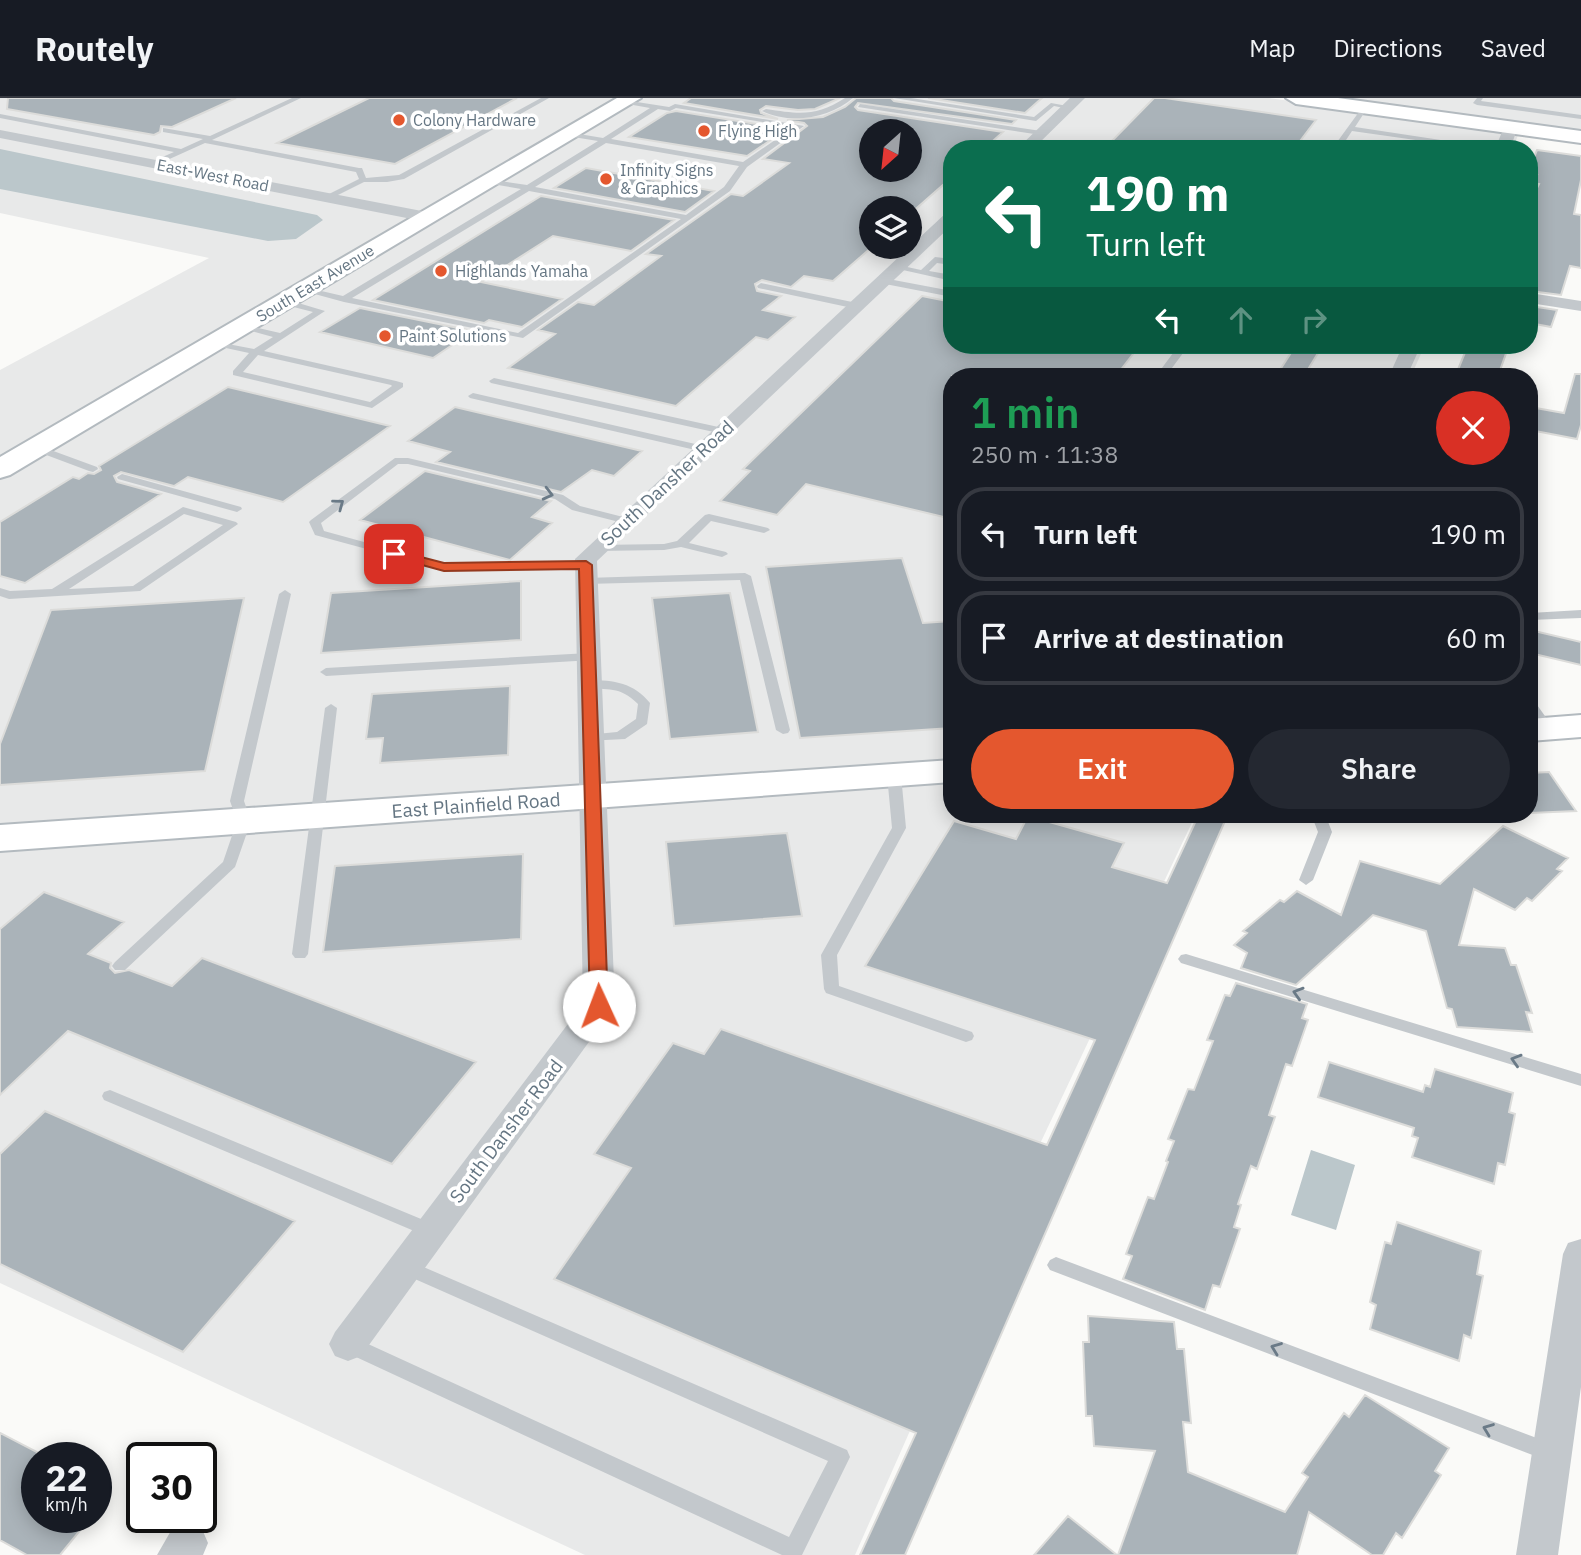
<!DOCTYPE html>
<meta charset="utf-8">
<style>
:root{--surface:#171b24;--page:#242831;--text:#f1f3f6;--muted:#9ea1a6;--line:#363941;--accent:#e4572e}
body{margin:0;font-family:"IBM Plex Sans",sans-serif;background:var(--page);color:var(--text);height:100vh;display:flex;flex-direction:column;font-size:26px;white-space:nowrap}
*{box-sizing:border-box;margin:0}
p{font-size:23px;color:var(--muted)}
.icon{flex:none;width:38px;height:38px;fill:none;stroke:currentColor;stroke-width:2;stroke-linecap:round;stroke-linejoin:round}
.map{position:relative;flex:1;overflow:hidden}
.details{position:absolute;left:943px;top:270px;width:595px;height:455px;display:flex;flex-direction:column;background:var(--surface);border-radius:28px;box-shadow:0 4px 18px #0003}
.details>*{flex:none}
.top-card{position:absolute;left:943px;top:42px;width:595px;height:214px;border-radius:28px;box-shadow:0 4px 18px #0003;background:#0b6e4f;color:#fff;overflow:hidden}
.needle{width:46px;rotate:207deg}
.controls{position:absolute;left:859px;top:21px;display:grid;gap:14px}
.controls a{display:grid;place-items:center;width:63px;height:63px;border-radius:50%;background:var(--surface);box-shadow:0 4px 18px #0003;font-size:35px}
.speed{position:absolute;left:21px;top:1344px;display:flex;gap:14px;font-size:35px;font-weight:700;text-align:center}
.speed>*{display:grid;place-content:center;width:91px;height:91px;border-radius:50%;background:var(--surface);box-shadow:0 4px 18px #0003;line-height:1}
.speed small{font-size:18px;font-weight:400}
.speed .limit{border:4px solid #111;border-radius:10px;background:#fff;color:#111}
.pin{position:absolute;display:grid;place-items:center;width:60px;height:60px;color:#fff;margin:-30px;border-radius:14px;box-shadow:0 4px 10px #0006}
.me{position:absolute;width:77px;margin:-38px;rotate:358deg;stroke-linejoin:round;filter:drop-shadow(0 0 5px #0008)}
.turn{display:flex;align-items:center;gap:24px;height:147px;padding:0 28px;font-size:32px}
.turn .icon{width:91px;height:91px;stroke-width:2.5}
.turn b{display:block;font-size:49px;line-height:60px}
.lanes{display:flex;align-items:center;height:66px;padding:0 28px;background:#0003;justify-content:center;gap:35px;direction:ltr}
.lanes .off{opacity:.35}
.round{display:grid;place-items:center;flex:none;width:74px;height:74px;border-radius:37px;background:var(--page)}
.head{display:flex;align-items:center;justify-content:space-between;height:119px;padding:0 28px}
h1{font-size:42px;font-weight:600;line-height:52px;color:#1e9e55}
.button{display:flex;gap:14px;margin-top:auto;padding:14px 28px}
.button a{flex:1;height:80px;border-radius:42px;background:var(--accent);color:#fff;font-size:28px;font-weight:600;line-height:80px;text-align:center}
.button a+a{background:var(--page);color:var(--text)}
ul{padding:0;list-style:none}
li{display:flex;align-items:center;gap:21px;height:94px;margin:0 14px 10px;padding:0 14px;border:4px solid var(--line);border-radius:28px}
li div{flex:1}
li b{display:block;font-size:26px}
li em{font-style:normal}
header{display:flex;align-items:center;gap:42px;box-sizing:border-box;height:98px;padding:0 35px;background:var(--surface);border-bottom:2px solid var(--line)}
header strong{font-size:33px}
nav{display:flex;gap:38px;margin-inline-start:auto;font-size:24px}
.map>svg:first-child{display:block}
.built{fill:#e8e9e9;fill-rule:evenodd}
.water{fill:#bbc7cb}
.building{fill:#aab3b9;stroke:#dcdcda;stroke-width:2;fill-rule:evenodd}
.lines{fill:none;stroke-linecap:round;stroke-linejoin:round}
.secondary-casing{stroke:#b3babf;stroke-width:4}
.lane{fill:#c3c8cc;fill-rule:evenodd}
.street{fill:#c3c8cc;fill-rule:evenodd}
.secondary{fill:#fff;fill-rule:evenodd}
.oneway{stroke:#6a7a87}
.route{fill:#e4572e;stroke:#94391e;stroke-width:2}
.poi-dot{fill:#e4572e;stroke:#fff;stroke-width:2.5}
.labels{text-anchor:middle;dominant-baseline:central;stroke-width:7;stroke-linejoin:round;paint-order:stroke}
.far-poi-label{font-size:16px;fill:#657683;stroke:#fff;text-anchor:start}
.far-street-label{font-size:16px;fill:#657683;stroke:#fff}
.street-label{font-size:19px;fill:#657683;stroke:#fff}
</style>
<header>
<strong>Routely</strong>
<nav><a>Map</a><a>Directions</a><a>Saved</a></nav>
</header>
<div class="map">
<svg width="1581" height="1457" viewBox="0 0 1581 1457">
<rect width="100%" height="100%" fill="#fafaf8"/>
<path class="built" d="M0,0H1269L1520,33L1512,51H952V247H1425L1411,278H952V716H1196L994,1143L855,1457H585L0,1185V272L209,160L0,115ZM872,33H910V72H872ZM872,110H910V149H872Z
M1305,0H1581V38Z"/>
<path class="water" d="M0,51L317,117L323,122L296,141L268,143L0,91Z
M1311,1052L1355,1067L1336,1132L1291,1117Z"/>
<path class="building" d="M8,0H236L172,29L161,28L160,34L154,37L7,11Z
M369,0H517L395,66L277,45Z
M691,0H840L815,11L798,12L766,8L760,12L761,15L778,21L684,5Z
M856,0H891L894,3L1016,22L1012,26L858,5L855,9L858,12L1003,34L984,51H952V79L910,116V110H872V149L833,183L804,178L791,189L762,182L755,186L757,193L781,198L763,212L795,219L768,242L756,239L676,308L508,270L555,236L538,232L578,204L594,207L661,158L646,156L731,96L743,98L789,65L763,61L807,28L804,25L787,22L823,19L845,9ZM872,33H910V72H872Z
M928,0H1042L1025,15Z
M1154,0H1165L1316,22L1294,51H1104Z
M676,13L787,31L747,58L629,39L667,15Z
M1537,52L1581,58V82L1574,116L1581,117V170L1570,168L1561,197L1530,193V104L1539,86L1533,85L1537,77L1530,76V69Z
M586,70L714,93L685,114L554,90Z
M541,98L674,122L631,153L553,138L481,184L562,201L522,229L489,222L484,225L373,202Z
M922,198L952,204V247H1140L1116,278H952V421L806,386L777,417L720,403L750,373L743,371Z
M1530,208L1557,212L1551,229L1530,225Z
M360,210L473,233L433,260L320,234Z
M1296,247H1323L1304,278H1276Z
M1468,247H1509L1498,278L1457,274Z
M1575,276H1581V327L1577,341L1530,332V309L1564,315Z
M228,289L390,328L283,404L188,379L174,388L121,374L114,378L117,384L161,396L25,485L0,478V424L73,379L79,381L88,375L94,376L101,372L99,368Z
M455,309L642,353L614,378L592,372L561,394L436,364L450,354L408,343Z
M425,373L551,403L532,419L552,425L510,462L360,422Z
M902,460L923,525L952,523V630L800,640L766,469Z
M521,483V542L321,555L331,495Z
M730,495L758,634L670,641L652,500Z
M244,500L205,673L0,687V646L51,512Z
M1530,532L1581,544V567L1530,555Z
M510,588L508,657L380,665L383,640L366,641L372,596Z
M1549,674L1576,713L1530,715V675Z
M1199,716H1228L905,1457H860L916,1335L554,1181L631,1070L594,1056L673,945L704,956L721,931L1047,1047L1095,942L865,868L954,723L1016,741L1028,718L1124,745L1112,769L1167,785Z
M1503,728L1568,760L1557,771L1562,773L1532,803L1527,800L1515,812L1474,791L1459,847L1505,850L1511,867H1516L1532,915L1526,914L1532,934L1457,929L1452,911L1447,910L1426,833L1373,817L1296,887L1241,870L1247,855L1234,847L1247,835L1243,833L1280,802L1284,804L1297,793L1341,817L1360,763L1440,786Z
M787,735L802,818L674,828L666,744Z
M523,756L521,841L323,854L335,768Z
M44,794L124,824L88,856L111,865L110,870L115,875L129,872L172,888L202,860L476,964L392,1066L68,933L0,997V831Z
M1236,885L1307,906L1302,920L1308,922L1292,968L1286,966L1269,1017L1275,1019L1257,1071L1251,1068L1238,1106L1241,1107L1234,1129L1240,1131L1220,1189L1213,1187L1205,1212L1123,1181L1132,1158L1126,1156L1148,1099L1154,1101L1168,1064L1166,1063L1174,1043L1168,1041L1188,991L1194,992L1213,943L1207,942L1225,897L1230,898Z
M1329,964L1423,994L1425,987L1430,989L1435,971L1513,995L1509,1014L1515,1016L1505,1067L1498,1065L1494,1086L1412,1059L1418,1040L1412,1038L1414,1030L1318,999Z
M45,1013L295,1123L183,1254L0,1166V1056Z
M1397,1124L1481,1153L1477,1176L1483,1178L1471,1240L1464,1237L1459,1263L1370,1231L1376,1207L1370,1204L1385,1144L1391,1146Z
M1088,1218L1174,1224L1177,1251H1184L1191,1325L1183,1324L1188,1374L1285,1414L1308,1379L1302,1375L1344,1315L1349,1319L1365,1297L1449,1350L1435,1373L1441,1377L1402,1440L1396,1435L1383,1457H1372L1309,1414L1297,1457H1118L1155,1353L1094,1348L1092,1318H1086L1083,1244H1089Z
M0,1335L37,1354V1419H91L60,1457H27L0,1442Z
M1068,1418L1117,1457H1034Z"/>
<g class="lines">
<defs>
<path id="secondary" d="M617,0H641L10,377L0,380V359Z
M1286,0H1338L1581,33V45L1296,6Z
M1581,617V639L1530,643V621Z
M952,662V684L0,753V727Z"/>
</defs>
<use href="#secondary" class="secondary-casing"/>
<path class="lane" d="M292,0H301L212,42L359,70H362L366,80L399,77L541,0H549L404,81L387,84H364L328,102L324,100L325,98L359,81L356,74L205,45L154,68H151V64L174,54L0,20V16L181,51L203,41L163,34V30L210,38Z
M845,0H853C830,20 791,27 762,13L766,11C799,16 816,19 845,0Z
M894,0H911L1034,19L1051,5L1073,9L1069,11L1054,8L1036,23Z
M1477,0H1483L1481,3L1581,17V21L1477,7L1473,5Z
M624,2L669,9L675,6L804,28L747,69L730,93L523,240L344,204L300,192L304,189L343,198L521,91L486,85V81L527,87L598,43L567,38V34L603,40L650,10L622,5ZM676,10L794,29L743,64L611,41L658,11L670,13ZM606,45L739,68L724,89L686,117L535,89ZM529,93L681,121L518,235L352,200Z
M860,6L1041,33L1045,35L1041,37L858,9Z
M1364,7L1368,9L1355,29L1500,51H1479L1352,33L1340,51H1332Z
M935,159L952,161V167L937,165L929,173L952,177V183L894,170L898,167L921,172Z
M883,180L952,193V199L880,185V181Z
M761,185L857,205L861,208L857,211L758,190L757,188Z
M285,201L325,213L264,253L396,283L403,285V289L372,310L233,277V273L249,255L212,247V243L254,251L273,239L241,230V226L280,235L313,214L282,206L281,204ZM258,257L391,287L392,288L370,304L243,274Z
M1179,247H1189L1166,278H1156Z
M494,280L723,330L728,333L723,336L491,285L489,283Z
M473,295L704,348L709,351L704,354L470,300L468,298Z
M37,347L97,369L98,371L93,374L89,373L33,352L32,350Z
M395,360H408L563,397L580,408L631,421L633,423L627,426L572,412L555,401L408,366H398L321,425L324,433L444,466L586,464L592,467L586,470L444,472L315,437L309,424L311,422Z
M122,376L241,409L242,411L237,414L118,381L117,379Z
M183,409L236,424L238,426L140,493L9,501L0,498V490L10,493L52,491ZM184,416L223,427L133,488L69,491Z
M709,416L768,430L770,432L764,435L711,423L689,445L726,454L728,456L722,459L681,449L664,452L598,453L592,450L598,447L664,446L677,443L705,417Z
M745,475L751,478L790,632L788,635L783,636L776,632L740,482L586,486L580,483L586,480Z
M285,492L291,496L244,703L251,723L235,769L125,872H115L112,868L115,864L223,764L237,723L230,703L279,496Z
M1581,512V520L1530,522V515Z
M589,555L595,559L593,562L326,578L320,574L326,570Z
M589,582C614,582 634,585 650,605L647,626L625,641L586,643L584,640L586,637L617,634L636,621L638,606C619,587 608,593 585,589L583,586Z
M1530,603L1535,604L1552,628L1554,631L1552,634H1542L1530,615Z
M331,606L337,610L308,856L305,860H295L292,856L325,610Z
M894,673L901,677L906,730L837,857L839,888L972,934L974,938L972,942L966,944L826,895L824,891L821,857L892,730L887,677Z
M1311,716H1325L1332,734L1313,782L1306,787L1299,782L1318,734Z
M1186,856L1581,976V988L1181,865L1178,861L1181,857Z
M110,992L438,1128L441,1133L438,1138L432,1140L426,1138L104,1002L102,998L104,994Z
M1056,1159L1558,1348L1561,1355L1558,1362L1551,1364L1050,1172L1047,1167L1050,1162Z
M405,1161L847,1352L850,1359L802,1457H782L341,1252L339,1246L341,1240L348,1238L355,1240L789,1439L828,1363L399,1174L396,1169L399,1164Z"/>
<path class="street" d="M1070,0H1085L1033,51H1017Z
M1511,25L1518,29L1510,51H1495L1504,29Z
M0,32L427,114L435,119L427,124L0,40Z
M952,113V127L597,463L615,908L361,1258L348,1263L335,1258L329,1246L335,1234L583,906L575,461L946,115Z
M1530,195L1581,203V213L1530,205Z
M1403,247H1421L1407,278H1389Z
M1581,1141V1289L1558,1457H1516L1563,1156L1568,1145Z
M187,1425L202,1431L208,1445L203,1457H157L172,1431Z"/>
<use href="#secondary" class="secondary"/>
</g>
<defs><path id="oneway-chevron" d="M-2-3.5L2.5 0L-2 3.5" fill="none" stroke-width="1.6" stroke-linecap="round" stroke-linejoin="round" transform="scale(1.75)"/></defs>
<g class="oneway">
<use href="#oneway-chevron" transform="translate(548 396) rotate(14)"/>
<use href="#oneway-chevron" transform="translate(339 406) rotate(-37)"/>
<use href="#oneway-chevron" transform="translate(1298 895) rotate(-163)"/>
<use href="#oneway-chevron" transform="translate(1516 962) rotate(-163)"/>
<use href="#oneway-chevron" transform="translate(1276 1250) rotate(-159)"/>
<use href="#oneway-chevron" transform="translate(1488 1331) rotate(-159)"/>
</g>
<path class="route" d="M394,452L444,465L586,463L592,467L608,908L605,912H593L590,908L579,471L444,473L389,458V453Z"/>
<g class="poi-dot">
<circle cx="399" cy="22" r="7"/>
<circle cx="704" cy="33" r="7"/>
<circle cx="606" cy="81" r="7"/>
<circle cx="441" cy="173" r="7"/>
<circle cx="385" cy="238" r="7"/>
</g>
<g class="labels">
<g class="far-poi-label">
<text x="413" y="22">Colony Hardware</text>
<text x="718" y="33">Flying High</text>
<text x="620" y="72">Infinity Signs<tspan x="620" dy="18">&amp; Graphics</tspan></text>
<text x="455" y="173">Highlands Yamaha</text>
<text x="399" y="238">Paint Solutions</text>
</g>
<g class="far-street-label">
<text transform="translate(213 77) rotate(11)">East-West Road</text>
<text transform="translate(315 185) rotate(-31)">South East Avenue</text>
</g>
<g class="street-label">
<text transform="translate(667 385) rotate(-43)">South Dansher Road</text>
<text transform="translate(476 707) rotate(-4)">East Plainfield Road</text>
<text transform="translate(506 1033) rotate(-53)">South Dansher Road</text>
</g>
</g>
</svg>
<div class="controls">
<a><svg class="needle" viewBox="-14 -14 28 28"><path d="M0-13l5 13h-10z" fill="#e53935"/><path d="M0 13l5-13h-10z" fill="#9ea1a6"/></svg></a>
<a><svg class="icon" aria-label="layers" viewBox="0 0 24 24"><path d="M12 4l9 5-9 5-9-5zM3 14l9 5 9-5"/></svg></a>
</div>
<div class="speed"><div>22<small>km/h</small></div><div class="limit">30</div></div>
<div class="pin" style="left:394px;top:456px;background:#d93025"><svg class="icon" aria-label="arrive" viewBox="0 0 24 24"><path d="M6 21V4h12l-3 4 3 4H6"/></svg></div>
<svg class="me" style="left:599px;top:908px" viewBox="-20 -20 40 40"><circle r="19" fill="#fff"/><path d="M0-13L10 11 0 6-10 11z" fill="#e4572e"/></svg>
<div class="top-card">
<div class="turn"><svg class="icon" aria-label="left" viewBox="0 0 24 24"><path d="M17 20v-9H6M10 6l-5 5 5 5"/></svg><div><b>190 m</b>Turn left</div></div>
<div class="lanes"><svg class="icon" aria-label="left" viewBox="0 0 24 24"><path d="M17 20v-9H6M10 6l-5 5 5 5"/></svg><svg class="icon off" aria-label="ahead" viewBox="0 0 24 24"><path d="M12 20V5M6 11l6-6 6 6"/></svg><svg class="icon off" aria-label="right" viewBox="0 0 24 24"><path d="M7 20v-9h11M14 6l5 5-5 5"/></svg></div>
</div>
<section class="details">
<div class="head"><div><h1>1 min</h1><p>250 m · 11:38</p></div><a class="round" style="background:#d93025;color:#fff"><svg class="icon" aria-label="close" viewBox="0 0 24 24"><path d="M6 6l12 12M18 6L6 18"/></svg></a></div>
<ul>
<li><svg class="icon" aria-label="left" viewBox="0 0 24 24"><path d="M17 20v-9H6M10 6l-5 5 5 5"/></svg><div><b>Turn left</b></div><em>190 m</em></li>
<li><svg class="icon" aria-label="arrive" viewBox="0 0 24 24"><path d="M6 21V4h12l-3 4 3 4H6"/></svg><div><b>Arrive at destination</b></div><em>60 m</em></li>
</ul>
<div class="button"><a>Exit</a><a>Share</a></div>
</section>
</div>
